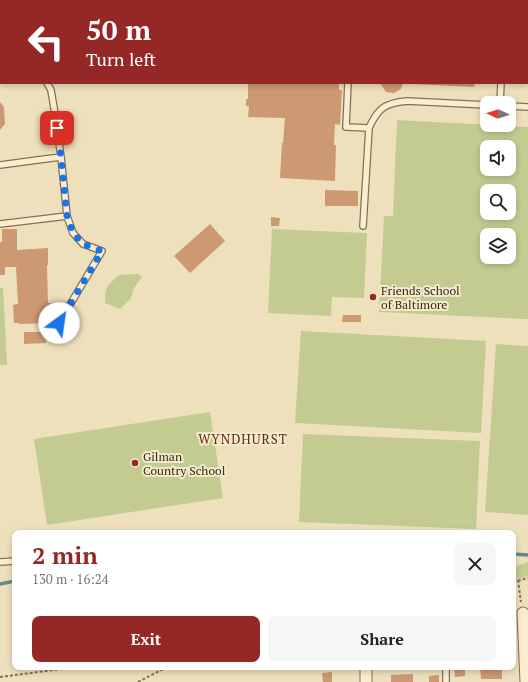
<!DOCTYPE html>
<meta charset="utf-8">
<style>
:root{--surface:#fff;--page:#f6f6f6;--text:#222;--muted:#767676;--accent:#952726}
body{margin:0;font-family:"PT Serif",serif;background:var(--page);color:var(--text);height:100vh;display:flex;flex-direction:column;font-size:15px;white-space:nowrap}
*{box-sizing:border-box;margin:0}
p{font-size:13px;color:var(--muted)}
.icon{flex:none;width:22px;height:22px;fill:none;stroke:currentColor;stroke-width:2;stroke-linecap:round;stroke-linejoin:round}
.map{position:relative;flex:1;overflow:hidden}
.details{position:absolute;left:12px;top:530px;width:504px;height:140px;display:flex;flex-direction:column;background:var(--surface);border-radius:8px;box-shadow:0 2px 6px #0003}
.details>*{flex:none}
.guide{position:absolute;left:0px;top:0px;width:528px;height:84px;box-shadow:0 2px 6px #0003;background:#952726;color:#fff;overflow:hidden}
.needle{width:26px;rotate:273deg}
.controls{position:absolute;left:480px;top:96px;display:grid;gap:8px}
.controls a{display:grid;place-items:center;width:36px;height:36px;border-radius:8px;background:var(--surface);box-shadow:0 2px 6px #0003;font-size:20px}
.pin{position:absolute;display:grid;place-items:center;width:34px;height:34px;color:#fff;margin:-17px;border-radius:8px;box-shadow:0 2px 6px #0006}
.me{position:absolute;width:44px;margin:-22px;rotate:31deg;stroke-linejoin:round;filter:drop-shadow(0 0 3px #0008)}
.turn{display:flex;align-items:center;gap:14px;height:84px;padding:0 20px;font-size:18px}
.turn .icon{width:52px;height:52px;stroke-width:2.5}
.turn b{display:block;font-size:28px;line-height:34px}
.round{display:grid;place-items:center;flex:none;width:42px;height:42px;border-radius:8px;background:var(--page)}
.summary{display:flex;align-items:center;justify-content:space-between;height:68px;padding:0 20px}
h1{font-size:24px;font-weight:700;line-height:30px;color:var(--accent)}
.primary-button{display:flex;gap:8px;margin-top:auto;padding:8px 20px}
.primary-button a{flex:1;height:46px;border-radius:8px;background:var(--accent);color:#fff;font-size:16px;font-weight:700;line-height:46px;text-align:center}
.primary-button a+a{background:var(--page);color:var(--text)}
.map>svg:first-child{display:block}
.green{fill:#c3cb91;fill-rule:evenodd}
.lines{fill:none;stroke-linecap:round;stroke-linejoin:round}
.stream{stroke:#688c84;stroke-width:3.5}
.building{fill:#cc9972}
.lane-casing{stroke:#857056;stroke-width:8}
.street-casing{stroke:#857056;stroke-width:13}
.path{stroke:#857056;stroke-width:2;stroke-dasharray:3 2;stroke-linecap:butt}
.lane{stroke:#f9edcf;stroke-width:5.5}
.street{stroke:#f9edcf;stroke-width:11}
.route{stroke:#1a73e8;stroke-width:7;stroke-dasharray:0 12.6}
.poi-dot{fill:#952726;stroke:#f5eacc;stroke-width:1.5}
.labels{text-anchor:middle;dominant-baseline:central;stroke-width:4;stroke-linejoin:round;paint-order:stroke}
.poi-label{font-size:12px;fill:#34281b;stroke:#f5eacc;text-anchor:start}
.neighbourhood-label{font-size:13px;letter-spacing:1px;fill:#612a1a;stroke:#f5eacc}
</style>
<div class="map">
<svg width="528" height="682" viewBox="0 0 528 682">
<rect width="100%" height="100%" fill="#eee0bd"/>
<path class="green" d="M397,120L528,127V319L379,312L384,216H393ZM487,147H509V169H487ZM487,191H509V213H487ZM487,235H509V257H487Z
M272,229L367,233L364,298L332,297L331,316L268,313Z
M138,274L142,277L134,288L131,298L120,309L105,303V293L108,285L119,275Z
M0,288H3L7,365H0Z
M301,331L486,341L481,433L295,423Z
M496,344L528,346V515L485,512Z
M210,412L223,498L47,525L34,439Z
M303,434L480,441L476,529L299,522Z
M528,562V576L513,581V567Z"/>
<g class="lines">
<path class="stream" d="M513,554L528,555
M0,584L15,581"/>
</g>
<path class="building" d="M248,83H339V90H342L340,125L335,124L334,145H336L335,181L280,178L282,143H283L285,118L248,117L249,106H246V99H248Z
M380,83H403L401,89L394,93L386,92Z
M413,83H475L474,87L413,84Z
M0,102L4,107L5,124L0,130Z
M325,190L358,191V206H325Z
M271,217L280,218L279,226H271Z
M210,224L225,241L190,273L174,256Z
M2,229H17V250L48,248V265H47L48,303H54L55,321H49V323L19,324V323H14L13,305L18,304L16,267H5V275H0V242H2Z
M343,315H361V322H342Z
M24,332H45L46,343L24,344Z
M454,667H465V676L455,677Z
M480,667H502V679H481Z
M332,672V682H323L322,673Z
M413,674V682H391V675Z
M439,675V682H429V676Z"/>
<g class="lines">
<defs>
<path id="lane" d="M293,0V1
M412,0L413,1
M71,1V0
M383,1L384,0
M527,8H528
M527,44H528
M0,62H1
M527,76H528
M47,83L51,90L55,114L61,157L67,216L73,233L83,244L102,251L59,323
M348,83L346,127L369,128
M500,103L501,83
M509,106L528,107
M0,165L45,159L61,157
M0,224L67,216
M363,226L369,128C378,108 385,103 407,101L487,105
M0,562L15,561
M446,682V667"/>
<path id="street" d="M523,613L526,682
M366,682V667"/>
</defs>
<use href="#lane" class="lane-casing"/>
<use href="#street" class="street-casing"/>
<path class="path" d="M29,1L30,0
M518,580L521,602
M513,582L528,578
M0,677L77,667
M138,682L167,667"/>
<use href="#lane" class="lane"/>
<use href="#street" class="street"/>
</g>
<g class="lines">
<path class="route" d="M57,128L61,157L67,216L73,233L83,244L102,251L59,323"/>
</g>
<g class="poi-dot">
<circle cx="373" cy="297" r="4"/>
<circle cx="135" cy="463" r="4"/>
</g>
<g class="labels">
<g class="poi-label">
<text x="381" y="290">Friends School<tspan x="381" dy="14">of Baltimore</tspan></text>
<text x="143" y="456">Gilman<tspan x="143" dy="14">Country School</tspan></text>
</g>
<g class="neighbourhood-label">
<text x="243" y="439">WYNDHURST</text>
</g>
</g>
</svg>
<div class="controls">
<a><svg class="needle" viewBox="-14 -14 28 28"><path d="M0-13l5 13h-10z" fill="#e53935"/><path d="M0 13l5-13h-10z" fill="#767676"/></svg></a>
<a><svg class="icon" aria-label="sound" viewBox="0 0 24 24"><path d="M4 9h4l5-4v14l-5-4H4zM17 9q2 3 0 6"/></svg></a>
<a><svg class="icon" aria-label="search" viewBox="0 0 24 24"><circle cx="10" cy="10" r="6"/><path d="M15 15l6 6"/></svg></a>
<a><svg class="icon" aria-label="layers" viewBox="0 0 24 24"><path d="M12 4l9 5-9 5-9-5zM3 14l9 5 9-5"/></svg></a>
</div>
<div class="pin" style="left:57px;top:128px;background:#d93025"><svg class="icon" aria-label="arrive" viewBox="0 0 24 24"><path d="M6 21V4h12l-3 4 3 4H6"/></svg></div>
<svg class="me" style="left:59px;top:323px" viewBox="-20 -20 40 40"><circle r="19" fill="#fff"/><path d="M0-13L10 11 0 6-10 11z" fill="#1a73e8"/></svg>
<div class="guide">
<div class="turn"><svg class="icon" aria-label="left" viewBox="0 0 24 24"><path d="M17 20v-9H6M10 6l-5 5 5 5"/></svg><div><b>50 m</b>Turn left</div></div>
</div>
<section class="details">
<div class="summary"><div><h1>2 min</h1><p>130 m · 16:24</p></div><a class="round"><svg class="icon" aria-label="close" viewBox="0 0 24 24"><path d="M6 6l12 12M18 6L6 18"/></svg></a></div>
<div class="primary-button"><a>Exit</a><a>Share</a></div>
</section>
</div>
